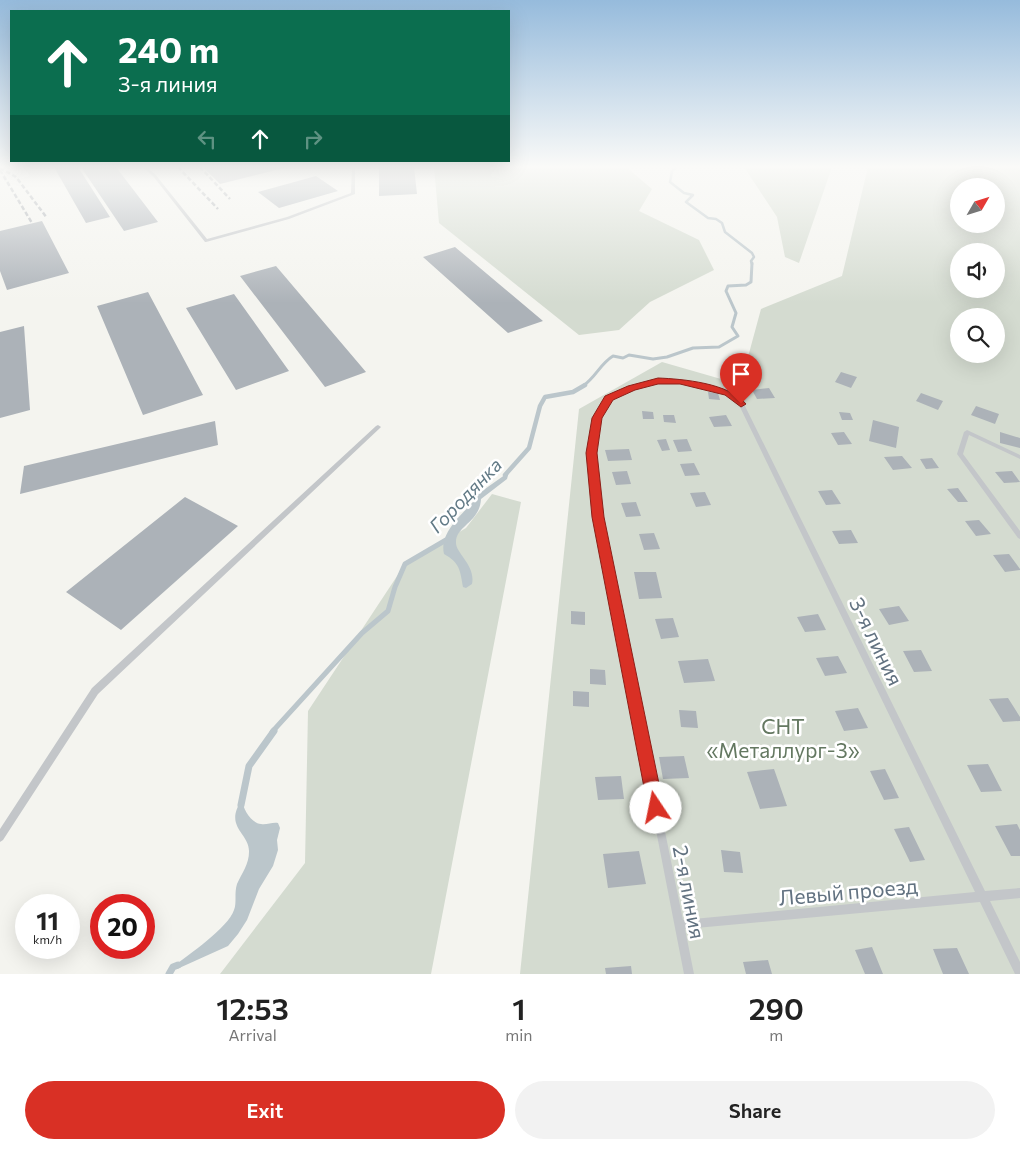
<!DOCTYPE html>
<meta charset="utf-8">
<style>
:root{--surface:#fff;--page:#f2f2f2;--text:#222;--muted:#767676;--accent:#d93025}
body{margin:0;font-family:Commissioner,sans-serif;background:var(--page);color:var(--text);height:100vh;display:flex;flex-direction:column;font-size:19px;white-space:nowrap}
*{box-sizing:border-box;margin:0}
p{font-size:16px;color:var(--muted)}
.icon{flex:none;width:28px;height:28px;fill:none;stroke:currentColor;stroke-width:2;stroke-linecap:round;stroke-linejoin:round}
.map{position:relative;height:974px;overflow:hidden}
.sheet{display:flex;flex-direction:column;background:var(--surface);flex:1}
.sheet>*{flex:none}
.top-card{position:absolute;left:10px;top:10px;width:500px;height:152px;border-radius:0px;box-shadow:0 5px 20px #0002;background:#0b6e4f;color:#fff;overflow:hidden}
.needle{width:32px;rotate:51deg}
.tools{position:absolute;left:950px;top:178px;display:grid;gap:10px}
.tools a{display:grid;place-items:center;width:55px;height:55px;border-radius:50%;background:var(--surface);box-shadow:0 5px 20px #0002;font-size:25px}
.speed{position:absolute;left:15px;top:894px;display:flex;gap:10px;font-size:25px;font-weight:700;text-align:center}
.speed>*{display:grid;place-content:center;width:65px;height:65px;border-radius:50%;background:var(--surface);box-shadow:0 5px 20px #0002;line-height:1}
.speed small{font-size:12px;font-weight:400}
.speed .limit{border:8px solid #d22;background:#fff;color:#111}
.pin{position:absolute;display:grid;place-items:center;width:42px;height:42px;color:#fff;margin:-51px -21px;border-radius:50% 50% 50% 0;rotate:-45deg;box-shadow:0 0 5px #0007}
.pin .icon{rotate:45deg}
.me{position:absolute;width:55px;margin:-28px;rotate:349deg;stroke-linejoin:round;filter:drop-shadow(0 0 4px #0008)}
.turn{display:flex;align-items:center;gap:18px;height:105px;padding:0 25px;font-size:22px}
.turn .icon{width:65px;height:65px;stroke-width:2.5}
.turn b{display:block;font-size:35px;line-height:42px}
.lanes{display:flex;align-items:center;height:48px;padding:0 25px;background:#0003;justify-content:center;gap:25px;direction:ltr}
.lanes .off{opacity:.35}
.eta{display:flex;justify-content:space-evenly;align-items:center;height:85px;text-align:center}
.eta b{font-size:30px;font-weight:600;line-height:35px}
.cta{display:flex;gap:10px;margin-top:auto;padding:10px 25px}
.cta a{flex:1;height:58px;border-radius:30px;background:var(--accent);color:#fff;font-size:20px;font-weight:600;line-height:58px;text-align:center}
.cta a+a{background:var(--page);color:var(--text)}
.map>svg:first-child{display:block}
.green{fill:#d4dbd0;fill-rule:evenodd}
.water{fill:#bbc6cb}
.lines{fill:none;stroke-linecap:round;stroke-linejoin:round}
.stream-far4{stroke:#bbc6cb;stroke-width:2.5}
.stream-far3{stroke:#bbc6cb;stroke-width:3}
.stream-far2{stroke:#bbc6cb;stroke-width:4.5}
.stream-far1{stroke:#bbc6cb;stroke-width:5}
.stream{stroke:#bbc6cb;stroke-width:7}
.building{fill:#acb2b8}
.service{fill:#c3c6c9;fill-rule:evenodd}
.rail{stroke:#a1a6ac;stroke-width:2.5;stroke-dasharray:4.5 2.5;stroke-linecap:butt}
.route{fill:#d93025;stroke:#8d1f18}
.labels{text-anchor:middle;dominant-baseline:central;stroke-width:5;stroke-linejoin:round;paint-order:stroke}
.water-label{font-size:19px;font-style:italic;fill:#627a86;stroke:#fff}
.near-street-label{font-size:21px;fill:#627281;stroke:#fff}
.near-park-label{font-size:21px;fill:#647861;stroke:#fff}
</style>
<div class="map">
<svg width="1020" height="974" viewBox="0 0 1020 974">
<rect width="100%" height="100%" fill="#f4f4ef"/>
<path class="green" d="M434,167H626L652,189L639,211L699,240L714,270L650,302L619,330L579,335L439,223Z
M744,167H832L799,263L785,257L777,217Z
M868,167H1020V974H520L579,409L662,362L721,379L733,372L745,368L761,309L842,276ZM959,186H996V224H959ZM959,251H996V289H959ZM959,316H996V354H959Z
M492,494L521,502L431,974H220L305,863L308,711L405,564L466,528Z"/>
<path class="water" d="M509,472L507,479L481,499C480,522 456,526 456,542C455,553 476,565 472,584L466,588L463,587C460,570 460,563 444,554C439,533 462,514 475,500V496Z
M242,800C243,809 251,823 261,824C267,825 272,822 278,823L280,828L277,840L278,850L273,866L259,889L247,920L238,934L228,946L177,969L173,967C188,955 228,928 234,910C237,903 234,893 237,884C242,873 249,864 249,852C250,833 223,827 242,800Z"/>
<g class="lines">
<path class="stream-far4" d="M677,167L672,171L670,182L684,193L693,195L686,202L708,218L716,219L722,223L725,232L752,253L754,257L751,261L752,264"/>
<path class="stream-far3" d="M583,386C596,377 600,364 613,356L623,358L629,355L653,359L667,357L693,348L719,347L738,336L732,327L736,313L726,291L728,286L746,285L751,282L752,263"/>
<path class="stream-far2" d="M505,475L529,448L540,406L545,397L573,392L585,385"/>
<path class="stream-far1" d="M272,732L362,633L388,611L395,587L405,564L446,540"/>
<path class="stream" d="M241,805L249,766L274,731
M169,974L173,967L178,965"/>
</g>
<path class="building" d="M54,167H78L110,217L86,223Z
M81,167H116L158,222L124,231Z
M203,167H288L220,184Z
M379,167H414L417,194L379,196Z
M316,176L338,191L279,208L258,192Z
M42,221L69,273L7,290L0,271V231Z
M455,247L543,321L508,333L423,257Z
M276,266L366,372L325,387L240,276Z
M148,292L203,395L143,415L97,306Z
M234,294L289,371L236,390L186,308Z
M24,326L30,410L0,418V332Z
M841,372L857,377L851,388L835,382Z
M769,388L775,398L757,399L752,390Z
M708,392L718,393L720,400L709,399Z
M921,393L943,401L938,410L916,401Z
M976,406L999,414L995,424L971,415Z
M642,411L653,412L654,419H643Z
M839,412L850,413L853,420H842Z
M663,415H674L676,423L664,422Z
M726,415L732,426L714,427L709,417Z
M873,420L899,427L896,448L869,441Z
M215,421L218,445L20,494L24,466Z
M844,432L852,444L838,445L831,433Z
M1000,432L1020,438V448L1000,443Z
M666,439L670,450L662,451L657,440Z
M687,439L692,451L678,452L673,440Z
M629,449L632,460L608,461L605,450Z
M902,456L912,468L893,470L884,457Z
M932,458L939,468L926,469L920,459Z
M694,463L700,475L685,476L680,464Z
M627,471L631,484L616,485L612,472Z
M1012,471L1020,482L1004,483L995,472Z
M958,488L968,502H958L947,489Z
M832,490L841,504L826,505L818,491Z
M705,492L711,505L696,507L690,493Z
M185,497L238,526L121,630L66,592Z
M636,502L641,516L626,517L621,503Z
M979,520L991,534L976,536L965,521Z
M851,530L858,543L839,544L832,531Z
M654,533L660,549L644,550L639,534Z
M1009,554L1020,569V570L1005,572L993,555Z
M634,572H656L662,598L639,599Z
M899,606L909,621L889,625L879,609Z
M571,611L585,612V625L571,624Z
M818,614L826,630L805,632L797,617Z
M673,618L679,637L661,639L655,619Z
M921,650L932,671L914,672L903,651Z
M838,656L847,673L825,676L816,658Z
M708,659L715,681L684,683L678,661Z
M590,669L605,670L606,685L590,684Z
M573,691L589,692V707L573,706Z
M1008,698L1020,717V721L1003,722L989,699Z
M858,708L868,728L844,731L835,711Z
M679,710L696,711L698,728L681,727Z
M684,756L689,778L663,779L659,757Z
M988,764L1002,791L981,792L967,765Z
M774,769L787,806L760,809L747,772Z
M885,769L899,798L884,800L870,771Z
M621,776L624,799L598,800L595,777Z
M1017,824L1020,830V856H1011L995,826Z
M909,827L925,860L910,862L894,829Z
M721,850L740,852L743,873L724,872Z
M639,851L646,884L608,888L603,854Z
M872,947L883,974H865L855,950Z
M957,948L969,974H943L933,949Z
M768,960L772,974H746L743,962Z
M631,966L632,974H606L605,968Z"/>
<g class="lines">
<path class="service" d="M143,167H146L155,174L207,239L287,217L351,193L352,167H355V194L289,219L206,242H205L153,176Z
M657,379H680L730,392L744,404L985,891L1020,888V898L990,901L1020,962V974H1015L980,902L685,929L694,974H684L595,517L589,453L594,418L607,397L629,387ZM657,383H680L726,394L739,405L975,892L683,920L601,517L595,453L600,418L611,399L633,389Z
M378,425L381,427L380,428L98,694L3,840L0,842V829L92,688L376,426Z
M967,430L1020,455V459L969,435L963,454L1020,531V539L1018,538L957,454L964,432Z"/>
<path class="rail" d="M178,167L218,209
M200,167L230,199
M0,168L16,177L47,218
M0,170L32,223"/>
</g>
<linearGradient id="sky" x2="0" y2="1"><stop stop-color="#96bbdc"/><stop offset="0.55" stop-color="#fafaf8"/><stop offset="1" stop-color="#fafaf8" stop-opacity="0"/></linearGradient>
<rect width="1020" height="303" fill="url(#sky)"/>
<path class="route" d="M658,378C683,379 729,383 746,404L741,407L725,395L680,384H658L635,390L613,400L602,418L597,453L604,517L664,808L662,814L656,817L650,814L648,808L592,517L586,453L592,418L605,396L628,386Z"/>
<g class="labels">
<g class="water-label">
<text transform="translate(465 495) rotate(-46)">Городянка</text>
</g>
<g class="near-street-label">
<text transform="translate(877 641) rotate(64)">3-я линия</text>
<text transform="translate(848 891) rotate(-5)">Левый проезд</text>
<text transform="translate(690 892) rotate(79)">2-я линия</text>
</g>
<g class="near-park-label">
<text x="783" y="725">СНТ<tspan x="783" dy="24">«Металлург-3»</tspan></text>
</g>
</g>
</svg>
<div class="tools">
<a><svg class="needle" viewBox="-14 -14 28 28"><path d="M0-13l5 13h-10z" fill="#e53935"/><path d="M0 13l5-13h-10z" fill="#767676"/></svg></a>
<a><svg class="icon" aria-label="sound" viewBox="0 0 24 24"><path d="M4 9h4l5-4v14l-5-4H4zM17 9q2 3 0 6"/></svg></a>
<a><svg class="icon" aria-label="search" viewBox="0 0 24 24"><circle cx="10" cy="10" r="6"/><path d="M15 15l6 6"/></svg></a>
</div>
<div class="speed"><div>11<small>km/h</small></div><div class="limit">20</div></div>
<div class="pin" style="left:741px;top:404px;background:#d93025"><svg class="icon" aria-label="arrive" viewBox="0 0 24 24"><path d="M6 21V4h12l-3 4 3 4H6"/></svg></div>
<svg class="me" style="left:656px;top:808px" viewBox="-20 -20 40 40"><circle r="19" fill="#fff"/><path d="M0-13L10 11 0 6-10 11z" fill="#d93025"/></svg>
<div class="top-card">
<div class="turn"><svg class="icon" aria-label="ahead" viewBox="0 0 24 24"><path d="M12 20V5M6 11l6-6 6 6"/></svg><div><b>240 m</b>3-я линия</div></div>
<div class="lanes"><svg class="icon off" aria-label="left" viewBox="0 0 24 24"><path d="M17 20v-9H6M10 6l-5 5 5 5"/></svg><svg class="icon" aria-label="ahead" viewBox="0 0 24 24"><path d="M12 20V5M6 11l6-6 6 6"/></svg><svg class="icon off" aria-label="right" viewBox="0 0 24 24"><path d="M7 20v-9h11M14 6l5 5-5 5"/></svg></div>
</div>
</div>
<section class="sheet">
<div class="eta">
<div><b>12:53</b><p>Arrival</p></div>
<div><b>1</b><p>min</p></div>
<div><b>290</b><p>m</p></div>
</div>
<div class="cta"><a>Exit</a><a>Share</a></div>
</section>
